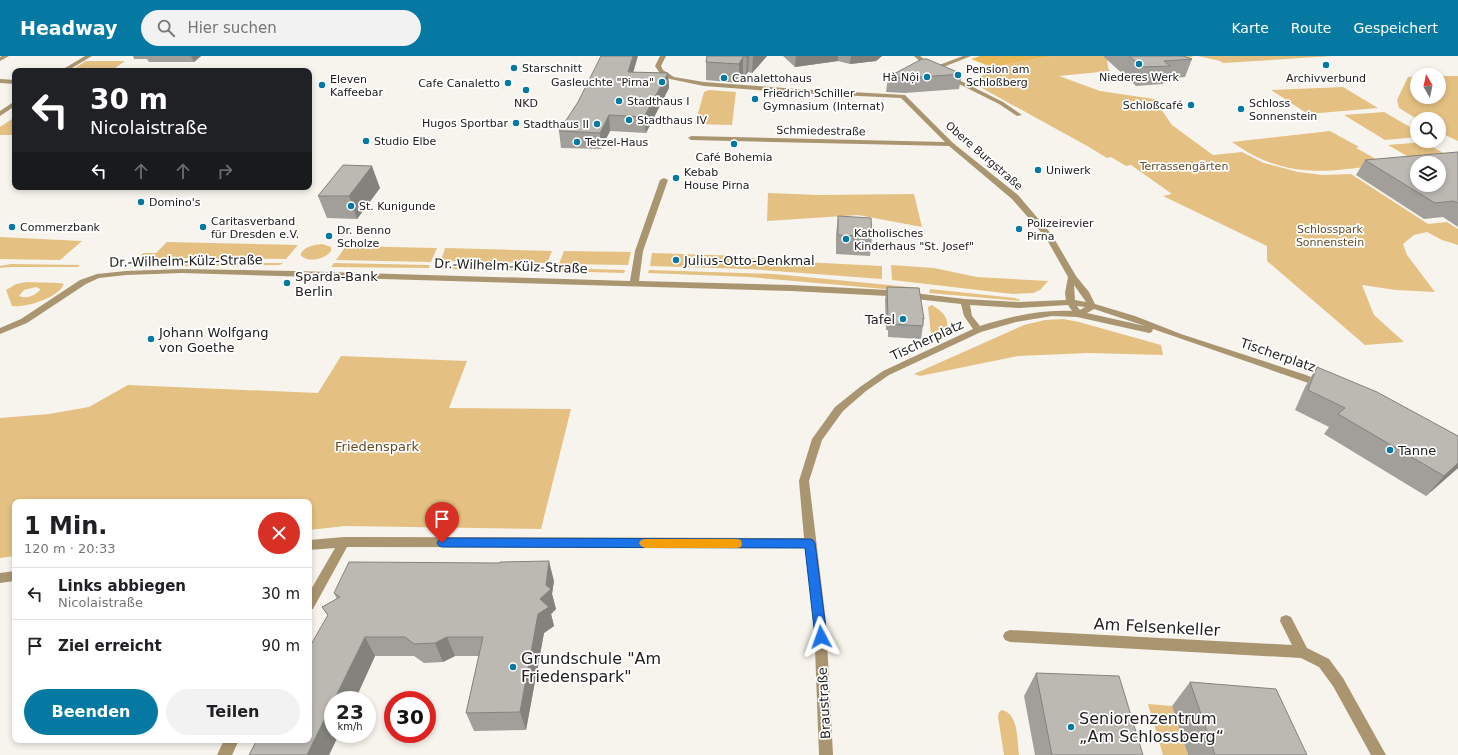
<!DOCTYPE html>
<html lang="de">
<meta charset="utf-8">
<style>
:root{--surface:#fff;--page:#f2f2f2;--text:#202124;--muted:#757577;--line:#e0e0e0;--accent:#0579a2}
body{margin:0;font-family:"DejaVu Sans",sans-serif;background:var(--page);color:var(--text);height:100vh;display:flex;flex-direction:column;font-size:15px;white-space:nowrap}
*{box-sizing:border-box;margin:0}
p{font-size:13px;color:var(--muted)}
.icon{flex:none;width:22px;height:22px;fill:none;stroke:currentColor;stroke-width:2;stroke-linecap:round;stroke-linejoin:round}
.map{position:relative;flex:1;overflow:hidden}
.details{position:absolute;left:12px;top:443px;width:300px;height:244px;display:flex;flex-direction:column;background:var(--surface);border-radius:8px;box-shadow:0 2px 6px #0003}
.details>*{flex:none}
.banner{position:absolute;left:12px;top:12px;width:300px;height:122px;border-radius:8px;box-shadow:0 2px 6px #0003;background:#202124;color:#fff;overflow:hidden}
.needle{width:26px;rotate:351deg}
.controls{position:absolute;left:1410px;top:12px;display:grid;gap:8px}
.controls a{display:grid;place-items:center;width:36px;height:36px;border-radius:50%;background:var(--surface);box-shadow:0 2px 6px #0003;font-size:20px}
.speed{position:absolute;left:324px;top:635px;display:flex;gap:8px;font-size:20px;font-weight:700;text-align:center}
.speed>*{display:grid;place-content:center;width:52px;height:52px;border-radius:50%;background:var(--surface);box-shadow:0 2px 6px #0003;line-height:1}
.speed small{font-size:10px;font-weight:400}
.speed .limit{border:6px solid #d22;background:#fff;color:#111}
.pin{position:absolute;display:grid;place-items:center;width:34px;height:34px;color:#fff;margin:-41px -17px;border-radius:50% 50% 50% 0;rotate:-45deg;box-shadow:0 0 4px #0007}
.pin .icon{rotate:45deg}
.me{position:absolute;width:44px;margin:-22px;rotate:356deg;stroke-linejoin:round;filter:drop-shadow(0 0 3px #0008)}
.turn{display:flex;align-items:center;gap:14px;height:84px;padding:0 12px;font-size:18px}
.turn .icon{width:52px;height:52px;stroke-width:2.5}
.turn b{display:block;font-size:28px;line-height:34px}
.lanes{display:flex;align-items:center;height:38px;padding:0 12px;background:#0003;justify-content:center;gap:20px;direction:ltr}
.lanes .off{opacity:.35}
.round{display:grid;place-items:center;flex:none;width:42px;height:42px;border-radius:21px;background:var(--page)}
.head{display:flex;align-items:center;justify-content:space-between;height:68px;padding:0 12px}
h1{font-size:24px;font-weight:600;line-height:30px}
.action{display:flex;gap:8px;margin-top:auto;padding:8px 12px}
.action a{flex:1;height:46px;border-radius:24px;background:var(--accent);color:#fff;font-size:16px;font-weight:600;line-height:46px;text-align:center}
.action a+a{background:var(--page);color:var(--text)}
ul{padding:0;list-style:none}
li{display:flex;align-items:center;gap:12px;height:52px;padding:0 12px;border-top:1px solid var(--line)}
li div{flex:1}
li b{display:block;font-size:15px}
li em{font-style:normal}
header{display:flex;align-items:center;gap:24px;box-sizing:border-box;height:56px;padding:0 20px;background:var(--accent);color:#fff}
header strong{font-size:19px}
nav{display:flex;gap:22px;margin-inline-start:auto;font-size:14px}
.search{width:280px;height:36px;background:var(--page);display:flex;align-items:center;gap:10px;box-sizing:border-box;padding:0 14px;border-radius:22px;color:var(--muted);font-size:15px}
.map>svg:first-child{display:block}
.green{fill:#e4c182;fill-rule:evenodd}
.forest{fill:#eab85c}
.lines{fill:none;stroke-linecap:round;stroke-linejoin:round}
.minor{fill:#aa9571;fill-rule:evenodd}
.wall{fill:#a29f9a}
.shaded-wall{fill:#84827d}
.building{fill:#bcb9b3;stroke:#84827d;fill-rule:evenodd}
.route{fill:#1a73e8;stroke:#114b97}
.slow{fill:#f59e0b}
.poi-dot{fill:#0579a2;stroke:#fff;stroke-width:1.5}
.labels{text-anchor:middle;dominant-baseline:central;stroke-width:3.5;stroke-linejoin:round;paint-order:stroke}
.far-poi-label{font-size:11px;fill:#21201e;stroke:#fff;text-anchor:start}
.far-street-label{font-size:11px;fill:#21201e;stroke:#fff}
.far-park-label{font-size:11px;fill:#624d26;stroke:#fff}
.poi-label{font-size:13px;fill:#21201e;stroke:#fff;text-anchor:start}
.street-label{font-size:13px;fill:#21201e;stroke:#fff}
.park-label{font-size:13px;fill:#624d26;stroke:#fff}
.near-street-label{font-size:16px;fill:#21201e;stroke:#fff}
.near-poi-label{font-size:16px;fill:#21201e;stroke:#fff;text-anchor:start}
</style>
<header>
<strong>Headway</strong>
<div class="search"><svg class="icon" aria-label="search" viewBox="0 0 24 24"><circle cx="10" cy="10" r="6"/><path d="M15 15l6 6"/></svg>Hier suchen</div>
<nav><a>Karte</a><a>Route</a><a>Gespeichert</a></nav>
</header>
<div class="map">
<svg width="1458" height="699" viewBox="0 0 1458 699">
<rect width="100%" height="100%" fill="#f7f4ed"/>
<path class="green" d="M1052,0H1193L1185,4L1107,2L1108,12L1110,15L1059,20L1100,35L1154,43L1172,69L1213,99L1242,96L1264,107L1298,116L1323,119L1351,118L1428,168L1447,166L1458,173V189L1442,184L1427,176L1414,179L1403,188L1407,199L1435,236L1396,234L1362,229L1374,259L1404,286L1365,289L1267,205V190L1163,140L1172,138L1131,109L1126,110L1111,101L1107,102L1089,91L971,26L998,10Z
M1198,0H1333L1223,7L1220,5Z
M86,5H125L111,15H70Z
M1439,20H1458V85L1439,76V63H1417L1399,52L1397,44L1408,21H1417V41H1439Z
M1343,31L1378,52L1308,58L1271,34Z
M709,34L736,36L732,69L695,68L704,36Z
M1384,56L1417,75V81L1385,84L1344,59Z
M15,61V79H0V71Z
M1330,75L1359,91L1356,92L1385,108C1325,117 1284,123 1232,86Z
M1424,86L1447,99L1414,104L1388,89Z
M768,137L819,139L914,138L922,171L858,159L767,165Z
M0,181L82,185L60,204L0,203Z
M167,186L298,189L286,203L139,202L143,197H156Z
M322,188L331,191V195C325,203 310,207 301,200V197C306,190 314,189 322,188Z
M346,190L437,192L431,206L336,204Z
M445,192L552,195L547,207L441,205Z
M564,195L631,196L628,209L559,208Z
M652,197L741,200L764,204L882,210V223L750,213L650,210Z
M136,207H283L280,209L132,211Z
M334,207L430,209L429,212L331,211Z
M11,208L80,209L78,211H10L0,212V210Z
M441,209L546,211L545,215L439,213Z
M891,209L934,212L977,221L1048,225L1040,234L1033,237L1013,238L892,224Z
M556,212L625,214L624,217L555,215Z
M649,214L774,218L920,232V236L749,221L648,217Z
M27,226L60,227L64,228C58,242 26,252 12,250L6,234L16,228ZM36,231L40,233V234C35,240 26,243 19,240L24,234Z
M930,233L1015,242L1020,244V245L929,237Z
M932,249C943,256 949,261 947,274L939,282L931,279L928,251Z
M1063,263L1079,266L1161,289L1163,299L1088,297L1018,300L920,320L914,318L1024,269L1045,264Z
M341,300L467,305L449,352L571,353L541,473L345,470L309,474V446H15V500L0,502V362L49,358L89,351L128,329L318,337Z
M1148,648L1172,650L1188,699H1163Z
M1002,654C1019,658 1017,684 1019,699H1004L998,661L999,656Z"/>
<path class="forest" d="M980,0H1052L998,10L994,12L971,3Z"/>
<g class="lines">
<path class="minor" d="M2,0H9L0,5V1Z
M85,0H92L67,15H60Z
M660,0H666L661,10L663,14L674,21L704,26L797,33L905,39L953,87L1018,139L1052,179L1076,220L1089,236L1095,248L1135,260L1181,278L1306,319L1323,326L1325,328L1320,331L1317,330L1153,273L1152,276L1149,277L1077,261L1052,260L1016,266L981,276L889,319L866,335L843,355L822,384L809,425L826,566L833,699H819L814,566L805,492L347,491L313,553L309,554V537L335,492L309,494V484L344,481L804,482L799,425L812,383L835,351L860,331L883,315L973,273L964,260L961,248L888,240L791,235L182,217L126,219L99,222L86,228L27,267L0,278V272L21,263L80,224L97,218L126,215L182,213L295,215L630,225L635,195L660,124L664,122L668,124L643,195L639,225L791,229L888,234L965,243L1019,246L1066,244L1065,237L1068,221L1046,182L1012,143L949,90L691,84L688,82L691,80L945,86L901,42L797,37L704,30L670,23L659,16L655,10ZM1074,229L1086,246L1075,244ZM970,249L1019,252L1068,249L1072,255C1040,253 1010,261 980,270L972,260ZM1077,250L1085,251L1080,254ZM1094,253L1145,270L1087,257Z
M914,0H920L934,11L963,0H971L931,16Z
M947,20H951L1003,46L1022,59L1017,60L999,48L947,22Z
M0,23L15,24V28L0,27Z
M15,45V50L0,60V55Z
M15,515V525L0,527V517Z
M1286,559L1291,561L1307,592L1329,603L1343,622L1386,699H1371L1333,630L1319,611L1301,602L1010,586L1005,584L1003,580L1005,576L1010,574L1292,589L1280,565L1281,561Z
M224,684H239L232,699H217Z"/>
</g>
<path class="wall" d="M133,0H201L194,6H149L147,3H134Z
M707,0H767L752,17L748,16L746,19H743L739,27L706,24V6Z
M783,0H882L876,5L850,8L838,5L795,11Z
M1104,0H1183L1192,3L1185,21L1165,23L1163,28L1136,30L1104,1Z
M634,16L668,17L669,32L646,77L610,75L601,93L561,92L559,75Z
M962,18L959,33L905,37L886,36L888,21Z
M1458,96V171L1443,161L1424,163L1356,119L1365,104Z
M380,132L357,163L327,162L318,140Z
M838,160L872,181L870,200L836,198V179Z
M887,231L924,263L921,283L888,281V274H886L885,244Z
M1317,311L1458,380V412L1426,440L1324,378L1329,371L1295,354L1305,331Z
M554,525L552,538L556,553L551,558L554,570L544,577L526,674L474,675L466,657L479,600H455L443,606L424,607L414,600H375L355,644H333L339,678L329,699H249L328,560L322,551L337,543L334,537Z
M1036,617L1143,699H1035L1024,640Z
M1190,626L1307,699H1188L1172,650Z"/>
<path class="shaded-wall" d="M191,0H201L194,6Z
M633,0H638L629,31L628,16Z
M747,0H749L748,16L746,19L747,1Z
M753,0H767L752,17Z
M796,0H838V5L795,11Z
M851,0H882L876,5L850,8Z
M743,1V19L739,27V8Z
M668,17L669,32L646,77L644,61Z
M609,59L610,75L601,93L600,77Z
M372,110L380,132L357,163L349,140Z
M1458,407V412L1426,440L1444,420Z
M549,505L554,525L552,538L556,553L551,558L554,570L544,577L526,674L520,656L540,543Z
M365,581L375,600L355,644H334Z
M447,581L455,600L443,606L435,587Z
M333,646V678H339L329,699H307Z"/>
<path class="building" d="M601,0H633L628,16L668,17L644,61L609,59L600,77L559,75L578,46Z
M707,0H747V1H743L739,8L706,6Z
M1129,0H1183L1192,3L1164,5L1170,10L1142,11Z
M922,3H927L962,18L907,22L888,21Z
M1458,96V147L1454,145L1435,147L1365,104ZM1417,107H1439V129H1417Z
M343,109L372,110L349,140H318Z
M838,160L871,162L872,181L838,179Z
M887,231L919,232L924,263L923,262V270L890,268V260H888Z
M1317,311L1377,336L1458,380V407L1444,420L1338,358L1345,352L1308,334Z
M549,505L546,529L551,533L540,543L549,551L538,558L520,656L466,657L483,581H447L435,587L414,588L405,581H365L334,644H333V646L307,699H249L257,684H309V592L328,559L322,551L340,541L334,537L349,506L500,507V506Z
M1036,617L1119,620L1143,699H1052Z
M1190,626L1276,633L1307,699H1215Z"/>
<path class="route" d="M442,482L810,483L813,484L815,487L827,581L825,584L821,586L816,584L815,581L805,492L442,491L439,490L437,487L439,484Z"/>
<path class="slow" d="M645,483H737L741,484L742,488L741,491L737,492H645L641,490L639,487L641,484Z"/>
<g class="poi-dot">
<circle cx="1139" cy="8" r="4"/>
<circle cx="1326" cy="9" r="4"/>
<circle cx="514" cy="12" r="4"/>
<circle cx="958" cy="19" r="4"/>
<circle cx="927" cy="21" r="4"/>
<circle cx="724" cy="22" r="4"/>
<circle cx="662" cy="26" r="4"/>
<circle cx="508" cy="27" r="4"/>
<circle cx="322" cy="29" r="4"/>
<circle cx="526" cy="34" r="4"/>
<circle cx="755" cy="43" r="4"/>
<circle cx="619" cy="45" r="4"/>
<circle cx="1191" cy="49" r="4"/>
<circle cx="1241" cy="53" r="4"/>
<circle cx="629" cy="64" r="4"/>
<circle cx="516" cy="67" r="4"/>
<circle cx="597" cy="68" r="4"/>
<circle cx="366" cy="85" r="4"/>
<circle cx="577" cy="86" r="4"/>
<circle cx="734" cy="88" r="4"/>
<circle cx="1038" cy="114" r="4"/>
<circle cx="676" cy="122" r="4"/>
<circle cx="141" cy="146" r="4"/>
<circle cx="351" cy="150" r="4"/>
<circle cx="12" cy="171" r="4"/>
<circle cx="203" cy="171" r="4"/>
<circle cx="1019" cy="173" r="4"/>
<circle cx="329" cy="180" r="4"/>
<circle cx="846" cy="183" r="4"/>
<circle cx="676" cy="204" r="4"/>
<circle cx="287" cy="227" r="4"/>
<circle cx="903" cy="263" r="4"/>
<circle cx="151" cy="283" r="4"/>
<circle cx="1390" cy="394" r="4"/>
<circle cx="513" cy="611" r="4"/>
<circle cx="1071" cy="671" r="4"/>
</g>
<g class="labels">
<g class="far-poi-label">
<text x="522" y="12">Starschnitt</text>
<text x="966" y="13">Pension am<tspan x="966" dy="13">Schloßberg</tspan></text>
<text x="919" y="21" text-anchor="end">Hà Nội</text>
<text x="1139" y="21" text-anchor="middle">Niederes Werk</text>
<text x="732" y="22">Canalettohaus</text>
<text x="1326" y="22" text-anchor="middle">Archivverbund</text>
<text x="330" y="23">Eleven<tspan x="330" dy="13">Kaffeebar</tspan></text>
<text x="654" y="26" text-anchor="end">Gasleuchte "Pirna"</text>
<text x="500" y="27" text-anchor="end">Cafe Canaletto</text>
<text x="763" y="37">Friedrich Schiller<tspan x="763" dy="13">Gymnasium (Internat)</tspan></text>
<text x="627" y="45">Stadthaus I</text>
<text x="526" y="47" text-anchor="middle">NKD</text>
<text x="1249" y="47">Schloss<tspan x="1249" dy="13">Sonnenstein</tspan></text>
<text x="1183" y="49" text-anchor="end">Schloßcafé</text>
<text x="637" y="64">Stadthaus IV</text>
<text x="508" y="67" text-anchor="end">Hugos Sportbar</text>
<text x="589" y="68" text-anchor="end">Stadthaus II</text>
<text x="374" y="85">Studio Elbe</text>
<text x="585" y="86">Tetzel-Haus</text>
<text x="734" y="101" text-anchor="middle">Café Bohemia</text>
<text x="1046" y="114">Uniwerk</text>
<text x="684" y="116">Kebab<tspan x="684" dy="13">House Pirna</tspan></text>
<text x="149" y="146">Domino's</text>
<text x="359" y="150">St. Kunigunde</text>
<text x="211" y="165">Caritasverband<tspan x="211" dy="13">für Dresden e.V.</tspan></text>
<text x="1027" y="167">Polizeirevier<tspan x="1027" dy="13">Pirna</tspan></text>
<text x="20" y="171">Commerzbank</text>
<text x="337" y="174">Dr. Benno<tspan x="337" dy="13">Scholze</tspan></text>
<text x="854" y="177">Katholisches<tspan x="854" dy="13">Kinderhaus "St. Josef"</tspan></text>
</g>
<g class="far-street-label">
<text transform="translate(821 75) rotate(1)">Schmiedestraße</text>
<text transform="translate(984 100) rotate(41)">Obere Burgstraße</text>
</g>
<g class="far-park-label">
<text x="1184" y="110">Terrassengärten</text>
<text x="1330" y="173">Schlosspark<tspan x="1330" dy="13">Sonnenstein</tspan></text>
</g>
<g class="poi-label">
<text x="684" y="204">Julius-Otto-Denkmal</text>
<text x="295" y="220">Sparda-Bank<tspan x="295" dy="15">Berlin</tspan></text>
<text x="895" y="263" text-anchor="end">Tafel</text>
<text x="159" y="276">Johann Wolfgang<tspan x="159" dy="15">von Goethe</tspan></text>
<text x="1398" y="394">Tanne</text>
</g>
<g class="street-label">
<text transform="translate(186 205) rotate(-1)">Dr.-Wilhelm-Külz-Straße</text>
<text transform="translate(511 210) rotate(2)">Dr.-Wilhelm-Külz-Straße</text>
<text transform="translate(927 284) rotate(-25)">Tischerplatz</text>
<text transform="translate(1278 299) rotate(19)">Tischerplatz</text>
<text transform="translate(824 647) rotate(-93)">Braustraße</text>
</g>
<g class="park-label">
<text x="377" y="390">Friedenspark</text>
</g>
<g class="near-street-label">
<text transform="translate(1157 571) rotate(3)">Am Felsenkeller</text>
</g>
<g class="near-poi-label">
<text x="521" y="602">Grundschule "Am<tspan x="521" dy="18">Friedenspark"</tspan></text>
<text x="1079" y="662">Seniorenzentrum<tspan x="1079" dy="18">„Am Schlossberg“</tspan></text>
</g>
</g>
</svg>
<div class="controls">
<a><svg class="needle" viewBox="-14 -14 28 28"><path d="M0-13l5 13h-10z" fill="#e53935"/><path d="M0 13l5-13h-10z" fill="#757577"/></svg></a>
<a><svg class="icon" aria-label="search" viewBox="0 0 24 24"><circle cx="10" cy="10" r="6"/><path d="M15 15l6 6"/></svg></a>
<a><svg class="icon" aria-label="layers" viewBox="0 0 24 24"><path d="M12 4l9 5-9 5-9-5zM3 14l9 5 9-5"/></svg></a>
</div>
<div class="speed"><div>23<small>km/h</small></div><div class="limit">30</div></div>
<div class="pin" style="left:442px;top:487px;background:#d93025"><svg class="icon" aria-label="arrive" viewBox="0 0 24 24"><path d="M6 21V4h12l-3 4 3 4H6"/></svg></div>
<svg class="me" style="left:821px;top:581px" viewBox="-20 -20 40 40"><path d="M0-17L14 15 0 8-14 15z" fill="#1a73e8" stroke="#fff" stroke-width="4"/></svg>
<div class="banner">
<div class="turn"><svg class="icon" aria-label="left" viewBox="0 0 24 24"><path d="M17 20v-9H6M10 6l-5 5 5 5"/></svg><div><b>30 m</b>Nicolaistraße</div></div>
<div class="lanes"><svg class="icon" aria-label="left" viewBox="0 0 24 24"><path d="M17 20v-9H6M10 6l-5 5 5 5"/></svg><svg class="icon off" aria-label="ahead" viewBox="0 0 24 24"><path d="M12 20V5M6 11l6-6 6 6"/></svg><svg class="icon off" aria-label="ahead" viewBox="0 0 24 24"><path d="M12 20V5M6 11l6-6 6 6"/></svg><svg class="icon off" aria-label="right" viewBox="0 0 24 24"><path d="M7 20v-9h11M14 6l5 5-5 5"/></svg></div>
</div>
<section class="details">
<div class="head"><div><h1>1 Min.</h1><p>120 m · 20:33</p></div><a class="round" style="background:#d93025;color:#fff"><svg class="icon" aria-label="close" viewBox="0 0 24 24"><path d="M6 6l12 12M18 6L6 18"/></svg></a></div>
<ul>
<li><svg class="icon" aria-label="left" viewBox="0 0 24 24"><path d="M17 20v-9H6M10 6l-5 5 5 5"/></svg><div><b>Links abbiegen</b><p>Nicolaistraße</p></div><em>30 m</em></li>
<li><svg class="icon" aria-label="arrive" viewBox="0 0 24 24"><path d="M6 21V4h12l-3 4 3 4H6"/></svg><div><b>Ziel erreicht</b></div><em>90 m</em></li>
</ul>
<div class="action"><a>Beenden</a><a>Teilen</a></div>
</section>
</div>
